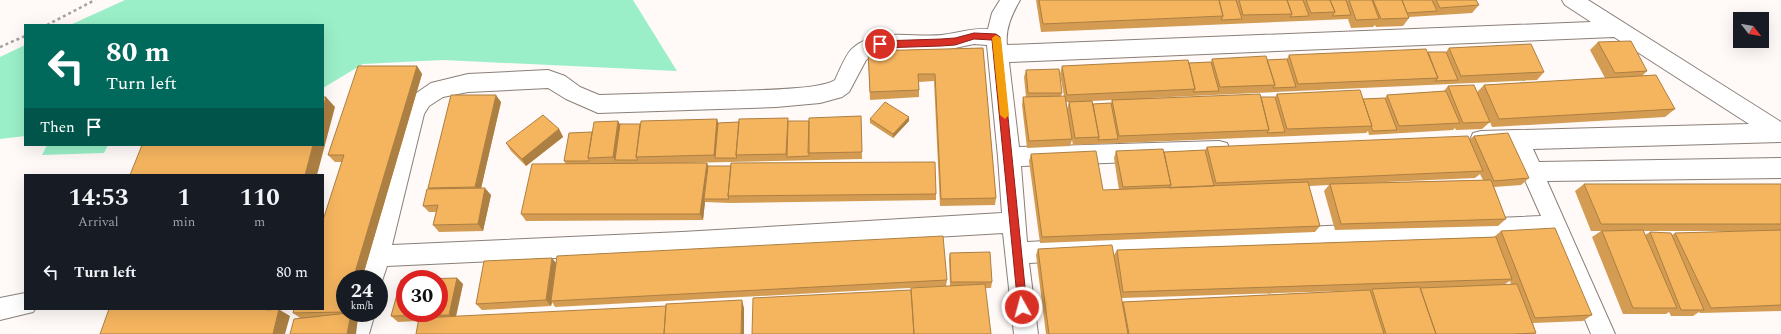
<!DOCTYPE html>
<style>
:root{--surface:#171b24;--page:#242831;--text:#f1f3f6;--muted:#9ea1a6}
body{margin:0;font-family:Spectral,serif;background:var(--page);color:var(--text);height:100vh;display:flex;flex-direction:column;font-size:15px;white-space:nowrap}
*{box-sizing:border-box;margin:0}
p{font-size:13px;color:var(--muted)}
.icon{flex:none;width:22px;height:22px;fill:none;stroke:currentColor;stroke-width:2;stroke-linecap:round;stroke-linejoin:round}
.map{position:relative;flex:1;overflow:hidden}
.sheet{position:absolute;left:24px;top:174px;width:300px;height:136px;display:flex;flex-direction:column;background:var(--surface);border-radius:0px;box-shadow:0 4px 16px #0002}
.sheet>*{flex:none}
.banner{position:absolute;left:24px;top:24px;width:300px;height:122px;border-radius:0px;box-shadow:0 4px 16px #0002;background:#00695c;color:#fff;overflow:hidden}
.needle{width:26px;rotate:121deg}
.controls{position:absolute;left:1733px;top:12px;display:grid;gap:8px}
.controls a{display:grid;place-items:center;width:36px;height:36px;border-radius:0px;background:var(--surface);box-shadow:0 4px 16px #0002;font-size:20px}
.speed{position:absolute;left:336px;top:270px;display:flex;gap:8px;font-size:20px;font-weight:700;text-align:center}
.speed>*{display:grid;place-content:center;width:52px;height:52px;border-radius:50%;background:var(--surface);box-shadow:0 4px 16px #0002;line-height:1}
.speed small{font-size:10px;font-weight:400}
.speed .limit{border:6px solid #d22;background:#fff;color:#111}
.pin{position:absolute;display:grid;place-items:center;width:34px;height:34px;color:#fff;margin:-17px;border:2px solid #fff;border-radius:50%;box-shadow:0 1px 4px #0007}
.me{position:absolute;width:44px;margin:-22px;rotate:353deg;stroke-linejoin:round;filter:drop-shadow(0 0 3px #0008)}
.turn{display:flex;align-items:center;gap:14px;height:84px;padding:0 16px;font-size:18px}
.turn .icon{width:52px;height:52px;stroke-width:2.5}
.turn b{display:block;font-size:28px;line-height:34px}
.then{display:flex;align-items:center;height:38px;padding:0 16px;background:#0003;gap:8px;font-size:15px}
.eta{display:flex;justify-content:space-evenly;align-items:center;height:68px;text-align:center}
.eta b{font-size:24px;font-weight:700;line-height:28px}
ul{padding:0;list-style:none}
li{display:flex;align-items:center;gap:12px;height:60px;padding:0 16px}
li div{flex:1}
li b{display:block;font-size:15px}
li em{font-style:normal}
.map>svg:first-child{display:block}
.green{fill:#9aefc8}
.lines{fill:none;stroke-linecap:round;stroke-linejoin:round}
.minor-casing{stroke:#8a7f79;stroke-width:2}
.path{stroke:#a6a09e;stroke-width:2.5;stroke-dasharray:3 3;stroke-linecap:butt}
.minor{fill:#fff;fill-rule:evenodd}
.wall{fill:#d39c52;fill-rule:evenodd}
.shaded-wall{fill:#ac7f42}
.building{fill:#f5b55f;stroke:#ac7f42}
.route{fill:#d93025;stroke:#8d1f18}
.slow{fill:#f59e0b}
</style>
<div class="map">
<svg width="1781" height="334" viewBox="0 0 1781 334">
<rect width="100%" height="100%" fill="#fff9f7"/>
<path class="green" d="M125,0H633L677,71L443,60L363,64L323,88V25H70Z
M25,45V136L0,139V57Z
M47,145H108L104,153L42,155Z"/>
<g class="lines">
<defs>
<path id="minor" d="M1000,0H1020C1012,14 1005,29 1007,45L1591,22L1565,5L1562,0H1588L1781,122V142L1533,149L1539,162L1781,158V178L1547,181L1615,334H1591L1550,236L1403,242L1029,263L1038,334H1014L1003,233L682,252L387,266L380,287H379V279H360L403,112L415,94L431,83L468,74L548,70L565,76L580,87L599,95C645,94 690,92 735,91C755,90 820,90 835,80C839,72 846,53 853,48C876,27 914,38 942,35C958,33 972,28 988,29L992,13ZM1614,37L1749,124L1481,131L1473,133L1470,140L1473,147L1481,149H1511L1541,216L1403,222L1027,242L1021,166L1219,159L1227,157L1230,150L1227,143L1219,141L1019,147L1009,62ZM974,44L987,45L998,157L1002,213L682,232L392,245L424,114L429,106L443,97L468,92L548,88L566,99L598,113L776,107L820,103L842,97L849,92L866,60L877,53L888,51H941Z
M25,293V309H35L33,312L0,320V298Z
M351,313H375L369,334H345Z"/>
</defs>
<use href="#minor" class="minor-casing"/>
<path class="path" d="M47,25L95,0
M0,47L25,36"/>
<use href="#minor" class="minor"/>
</g>
<path class="wall" d="M1036,0H1476L1479,5L1472,13L1409,17V18L1403,26L1376,27L1375,25L1373,27L1351,28L1348,19L1041,32Z
M1598,42L1647,71L1642,76L1675,109L1665,117L1492,127L1490,122L1482,129L1456,130L1455,128L1453,130L1369,135L1368,131L1366,133L1073,145L1072,140L1070,146L1027,148L1022,105L1023,97H1026L1024,77L1026,70L1062,93L1061,96H1064L1060,74L1062,66L1189,63L1211,62L1212,59L1267,60L1287,59L1289,55L1446,52L1449,48L1544,72L1537,80L1148,98L1275,97L1277,94L1363,99L1385,98L1387,95L1444,91L1448,86L1477,92L1484,85L1605,78L1590,50ZM1112,100L1111,103L1093,104L1092,101ZM1066,102H1069L1067,109Z
M983,48L996,198L995,205L940,206L934,81L919,82V97L870,100L868,51Z
M417,66L422,74L352,313L358,318H300L293,313L342,162H335L328,155Z
M501,102L481,188L491,195L483,231L439,232L433,225L436,212H429L423,206L429,189L428,188Z
M861,116L862,159L684,163H707L708,166L936,194V200L730,203L705,202L703,220L526,221L521,214L566,164L564,161L592,132L618,121L620,124H640L717,119L718,123L739,122L788,118V121H809Z
M909,117V121L893,138L870,123V119Z
M559,129L563,137L526,166L511,151L506,143Z
M1474,136L1529,178L1521,185L1494,187L1506,219L1498,226L1335,230L1324,191L1329,185L1309,186L1320,226L1315,232L1040,243L1029,161L1031,154L1103,190H1119L1114,158L1116,151L1164,152L1205,150L1207,147L1470,139ZM1480,174L1483,180L1363,183L1475,178Z
M1584,184H1781V311L1700,313L1699,312L1693,316H1671L1669,312L1666,314H1623L1592,237L1601,231H1591L1575,191ZM1643,231H1757L1675,233L1672,235L1650,232L1645,235Z
M1501,231L1592,315L1583,321L1533,323L1536,333L1535,334H1046L1036,255L1038,249L1114,255L1117,250L1494,237ZM1510,281L1511,284H1505ZM1370,290L1123,302L1122,304L1121,298L1371,290Z
M950,253L992,282L991,288L911,290L950,286L949,259Z
M556,262L947,280L946,286L555,307L552,302L551,306L482,310L476,304Z
M457,278L463,284L456,317L744,308L418,321L398,322L391,316Z"/>
<path class="shaded-wall" d="M417,66L422,74L362,279H353Z
M496,95L501,102L480,193L475,187Z
M326,97L335,107L317,175H305L313,145H323V110Z
M909,117V121L893,138V134Z
M717,119L719,127L715,158L714,155Z
M618,121L622,129L615,160L613,157Z
M559,129L563,137L526,166L522,159Z
M707,163L709,170L704,199L705,202L703,220L700,214Z
M485,188L491,195L483,231L478,224Z
M552,258L557,264L551,301L552,302L551,306L546,300Z
M457,278L463,284L455,320L449,315Z
M742,300L744,308V334H741Z
M345,305V313H352L358,318L356,334H347L350,318L343,312Z
M268,309H280V310L290,316L285,334H273L267,310Z"/>
<path class="building" d="M1039,0H1219L1223,16L1043,24Z
M1219,0H1236L1242,19L1221,20L1223,16Z
M1239,0H1287L1292,14L1243,15Z
M1287,0H1303L1309,16L1290,17L1292,14Z
M1306,0H1330L1335,12L1311,13Z
M1330,0H1346L1351,15L1332,16L1335,12Z
M1349,0H1372L1379,19L1356,20Z
M1373,0H1402L1409,18L1381,19Z
M1402,0H1432L1437,11L1407,13Z
M1436,0H1476L1479,5L1440,8Z
M1631,41L1647,71L1615,73L1598,42Z
M1531,44L1544,72L1461,76L1449,48Z
M983,48L996,198L941,199L935,74H918L919,90L870,92L868,51Z
M1426,49L1438,78L1298,84L1289,55Z
M1428,52H1446L1458,80L1435,81L1438,78Z
M1266,56L1275,85L1220,87L1212,59Z
M1287,59L1296,87L1273,88L1275,85L1267,60Z
M1188,60L1195,89L1067,95L1062,66Z
M1211,62L1219,91L1193,92L1195,89L1189,63Z
M358,66H417L353,279H345V305L343,312L293,313L294,309H323V220L344,155H328Z
M1059,69L1062,93H1028L1026,70Z
M1656,75L1675,109L1499,119L1484,85Z
M1474,85L1490,122L1463,123L1448,86Z
M1360,90L1372,126L1287,129L1277,94Z
M1446,91L1460,123L1399,126L1387,95Z
M1260,94L1269,130L1119,136L1112,100Z
M451,95H496L475,187L428,188Z
M1065,96L1072,139L1029,141L1023,97Z
M323,97H326L323,110Z
M1261,97H1275L1285,132L1267,133L1269,130Z
M1385,98L1397,130L1373,131L1371,127L1372,126L1363,99Z
M1092,101L1099,137L1075,138L1069,102Z
M885,102L909,117L893,134L870,119Z
M1111,103L1118,139L1098,140L1099,137L1093,104Z
M543,115L559,129L522,159L506,143Z
M861,116L862,152L808,153L809,118Z
M788,118L786,154L736,155L739,119Z
M717,119L714,155L636,157L641,121Z
M618,121L613,157L588,158L594,122Z
M788,121H809V156L787,157Z
M739,122L736,155L737,158H715L718,123Z
M620,124H640L636,157L638,160H615Z
M592,132L588,158L589,159V161H564L569,133Z
M1508,133L1529,178L1494,181L1474,136Z
M1468,136L1483,171L1216,183L1207,147Z
M142,145H313L305,175H130Z
M1163,149L1171,185L1123,187L1116,151Z
M1205,150L1214,186L1169,188L1171,185L1164,152Z
M1096,151L1103,190L1308,182L1320,226L1042,237L1031,154Z
M935,162L936,194L728,196L731,163Z
M680,163H707L700,214H521L532,164Z
M708,166H731L728,196L729,199H704Z
M1491,180L1506,219L1341,224L1330,184Z
M1584,184H1781V224H1601Z
M485,188L478,224L433,225L438,205L423,206L427,189Z
M1555,228L1592,315L1535,318L1501,231Z
M1643,230L1677,308H1633L1602,231Z
M1781,230V305L1711,308L1675,233Z
M1650,232L1671,233L1704,310H1681Z
M943,236L947,280L551,301L557,256Z
M1496,237L1512,279L1123,292L1117,250Z
M1112,245L1128,334H1049L1038,249Z
M990,252L992,282H951L950,253Z
M552,258L546,300L476,304L484,261Z
M457,278L449,315L391,316L401,280L405,279V313H439V279H426Z
M985,284L991,334H914L911,288Z
M1517,284L1536,333L1514,334H1436L1420,288Z
M1420,287L1436,334H1386L1372,289Z
M911,290L914,334H752L753,298Z
M1370,290L1384,334H1129L1123,302Z
M742,300L741,334H664L666,304Z
M666,306L664,334H416L419,318Z
M109,309H268L267,310L279,309L273,334H100Z
M348,313H351L347,334H290L294,319Z"/>
<path class="route" d="M974,33L996,34L1000,37L1027,307L1026,310L1022,312L1019,310L1018,307L992,40L974,39L955,45L941,46L880,48L876,44L880,41L941,39L955,38Z"/>
<path class="slow" d="M996,35L1001,38L1009,115L1005,119L1000,115L992,38Z"/>
</svg>
<div class="controls">
<a><svg class="needle" viewBox="-14 -14 28 28"><path d="M0-13l5 13h-10z" fill="#e53935"/><path d="M0 13l5-13h-10z" fill="#9ea1a6"/></svg></a>
</div>
<div class="speed"><div>24<small>km/h</small></div><div class="limit">30</div></div>
<div class="pin" style="left:880px;top:44px;background:#d93025"><svg class="icon" aria-label="arrive" viewBox="0 0 24 24"><path d="M6 21V4h12l-3 4 3 4H6"/></svg></div>
<svg class="me" style="left:1022px;top:307px" viewBox="-20 -20 40 40"><circle r="17" fill="#d93025" stroke="#fff" stroke-width="3"/><path d="M0-11L8 9 0 5-8 9z" fill="#fff"/></svg>
<div class="banner">
<div class="turn"><svg class="icon" aria-label="left" viewBox="0 0 24 24"><path d="M17 20v-9H6M10 6l-5 5 5 5"/></svg><div><b>80 m</b>Turn left</div></div>
<div class="then">Then<svg class="icon" aria-label="arrive" viewBox="0 0 24 24"><path d="M6 21V4h12l-3 4 3 4H6"/></svg></div>
</div>
<section class="sheet">
<div class="eta">
<div><b>14:53</b><p>Arrival</p></div>
<div><b>1</b><p>min</p></div>
<div><b>110</b><p>m</p></div>
</div>
<ul>
<li><svg class="icon" aria-label="left" viewBox="0 0 24 24"><path d="M17 20v-9H6M10 6l-5 5 5 5"/></svg><div><b>Turn left</b></div><em>80 m</em></li>
</ul>
</section>
</div>
